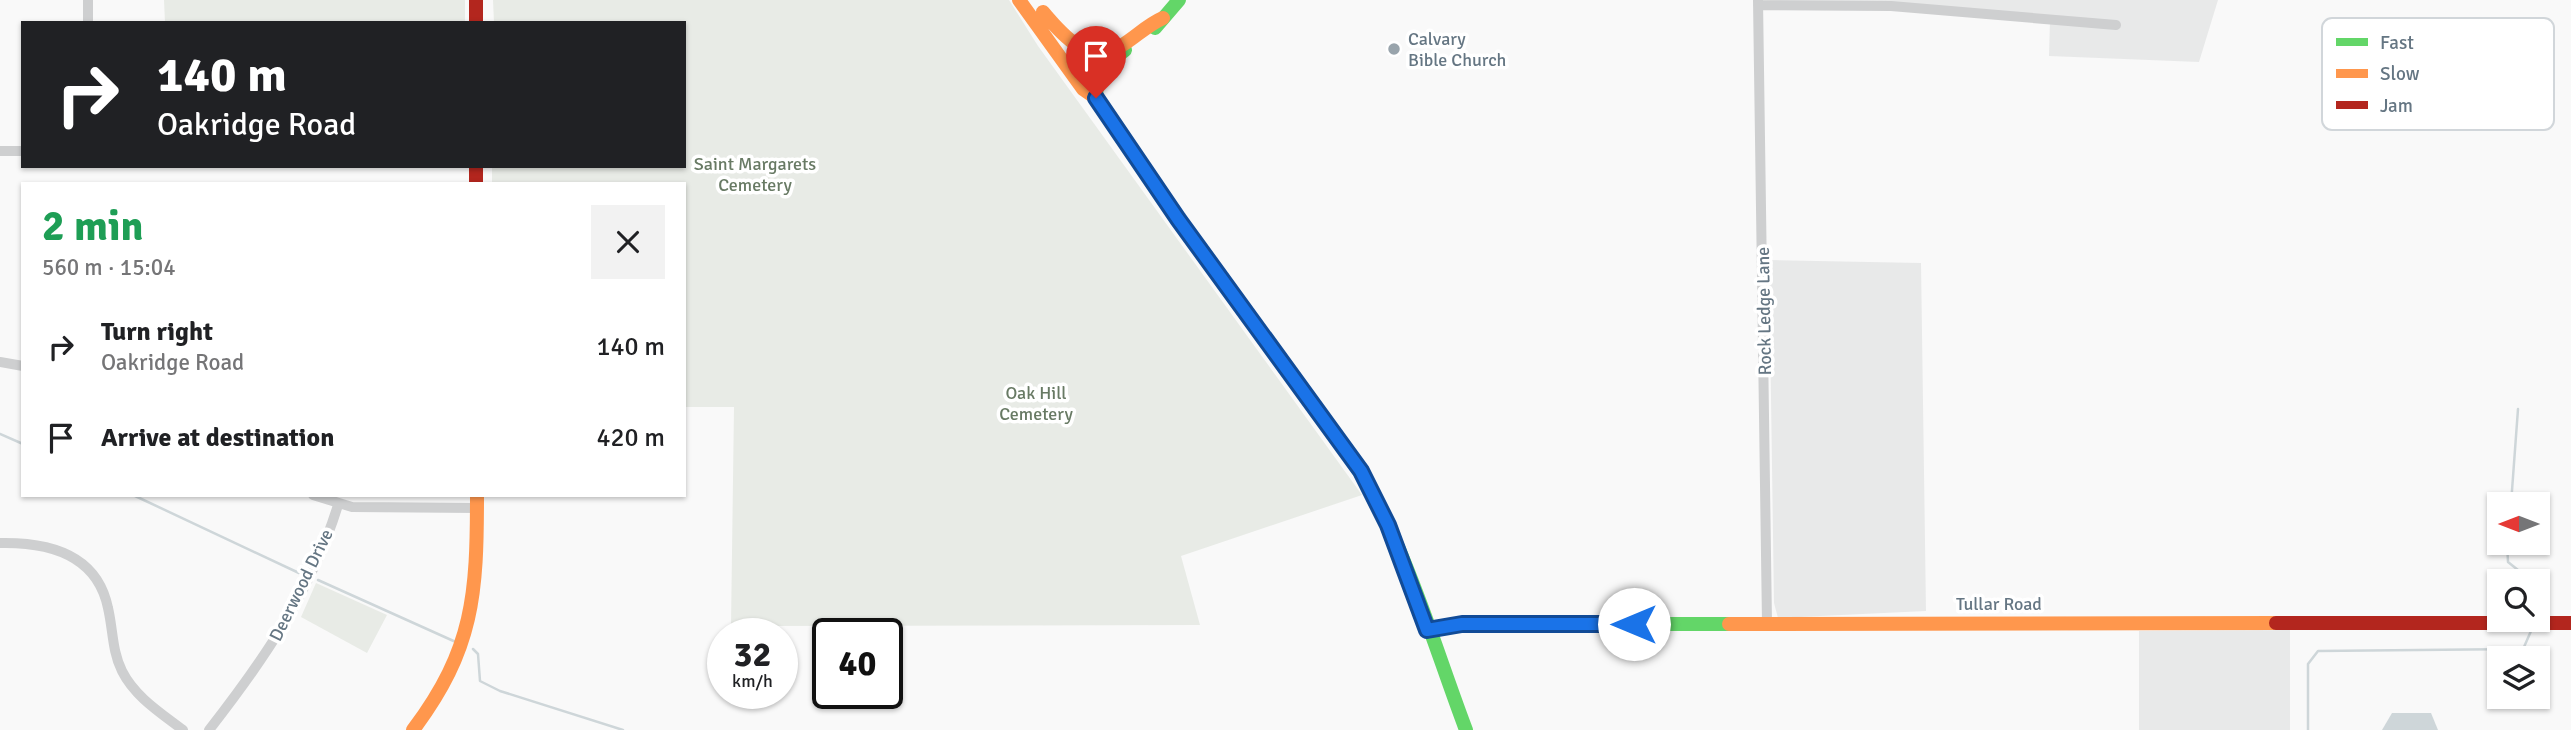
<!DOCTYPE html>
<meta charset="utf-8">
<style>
:root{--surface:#fff;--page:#f2f2f2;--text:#202124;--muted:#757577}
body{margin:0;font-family:Signika,sans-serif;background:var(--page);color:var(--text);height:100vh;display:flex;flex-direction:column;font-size:26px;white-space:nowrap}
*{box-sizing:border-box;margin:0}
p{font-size:23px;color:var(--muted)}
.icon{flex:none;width:38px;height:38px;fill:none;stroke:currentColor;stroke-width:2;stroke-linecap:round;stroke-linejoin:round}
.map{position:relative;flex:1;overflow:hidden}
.side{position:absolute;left:21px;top:182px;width:665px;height:315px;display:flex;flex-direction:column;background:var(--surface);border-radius:0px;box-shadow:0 2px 5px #0004}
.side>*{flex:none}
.banner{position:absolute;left:21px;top:21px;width:665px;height:147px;border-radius:0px;box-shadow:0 2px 5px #0004;background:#202124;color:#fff;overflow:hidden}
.needle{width:46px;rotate:270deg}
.tools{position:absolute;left:2487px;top:492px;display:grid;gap:14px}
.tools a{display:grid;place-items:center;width:63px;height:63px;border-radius:0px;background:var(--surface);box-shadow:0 2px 5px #0004;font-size:35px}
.speed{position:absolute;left:707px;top:618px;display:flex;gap:14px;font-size:35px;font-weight:700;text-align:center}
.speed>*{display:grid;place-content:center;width:91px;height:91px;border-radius:50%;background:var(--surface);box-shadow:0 2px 5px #0004;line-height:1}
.speed small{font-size:18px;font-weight:400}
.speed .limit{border:4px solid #111;border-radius:10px;background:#fff;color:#111}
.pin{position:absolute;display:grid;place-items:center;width:60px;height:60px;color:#fff;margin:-72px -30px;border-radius:50% 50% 50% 0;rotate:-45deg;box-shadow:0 0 7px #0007}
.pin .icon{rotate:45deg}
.me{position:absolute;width:77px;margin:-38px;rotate:270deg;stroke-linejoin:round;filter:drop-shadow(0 0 5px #0008)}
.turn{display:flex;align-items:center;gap:24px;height:147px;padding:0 21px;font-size:32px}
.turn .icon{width:91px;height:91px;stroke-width:2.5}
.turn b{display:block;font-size:49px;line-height:60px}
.round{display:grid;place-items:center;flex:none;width:74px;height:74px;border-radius:0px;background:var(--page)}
.headline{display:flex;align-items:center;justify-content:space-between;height:119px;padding:0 21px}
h1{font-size:42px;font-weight:800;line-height:52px;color:#1e9e55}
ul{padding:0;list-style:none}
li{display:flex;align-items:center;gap:21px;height:91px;padding:0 21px}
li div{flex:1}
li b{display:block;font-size:26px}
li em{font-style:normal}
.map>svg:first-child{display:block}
.built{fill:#e8e9e9}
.green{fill:#e8ebe6}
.water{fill:#ced6d9}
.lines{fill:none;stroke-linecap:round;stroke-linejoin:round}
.stream{stroke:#ced6d9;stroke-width:2.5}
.street{stroke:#cecfd0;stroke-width:10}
.fast{stroke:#63d668;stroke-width:14}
.slow{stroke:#ff974d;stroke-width:14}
.jam{stroke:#b3261e;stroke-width:14}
.route-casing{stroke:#114b97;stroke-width:18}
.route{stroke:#1a73e8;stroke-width:12}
.poi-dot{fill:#99a4ac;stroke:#fff;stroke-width:2.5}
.labels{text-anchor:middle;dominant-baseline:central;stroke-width:7;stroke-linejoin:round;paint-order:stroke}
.poi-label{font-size:18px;fill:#657683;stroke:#fff;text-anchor:start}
.park-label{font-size:18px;fill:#687a64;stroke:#fff}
.street-label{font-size:18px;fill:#657683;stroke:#fff}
.key{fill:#fff;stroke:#d1d6da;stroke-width:2}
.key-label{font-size:19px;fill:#657683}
</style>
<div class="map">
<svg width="2571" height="730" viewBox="0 0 2571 730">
<rect width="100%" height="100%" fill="#f9f9f9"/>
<path class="built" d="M1758,0H2218L2199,62L2049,56L2050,20Z
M1769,260L1921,263L1926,611L1778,618L1774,603Z
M2290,630V730H2139V631Z"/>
<path class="green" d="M164,0H465V23H165Z
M493,0H1009L1038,46L1362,495L1181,556L1200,625L731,626L734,407H684V184H492V166H684V23H494Z
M316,583L387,615L367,653L301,617Z"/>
<path class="water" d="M2392,713H2431L2438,730H2382Z"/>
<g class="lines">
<path class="stream" d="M0,434L23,444
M133,495L299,573
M2511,504L2518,409
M2507,542L2508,562L2518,570
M318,580L458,643
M473,649L478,654L480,681L500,691L623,730
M2308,730V664L2318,651L2519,649L2524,647L2531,631"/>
<path class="street" d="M88,0V23
M1758,0L1767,623
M1758,5L1891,6L2116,25
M0,151H23
M0,362L23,366
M313,495L352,507L477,508
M0,543C48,542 97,554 108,608C113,629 112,651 122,671C135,697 161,713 183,730
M209,730C263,661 312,590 338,505"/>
<path class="fast" d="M1155,28L1179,0
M1096,98C1096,75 1107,63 1125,50
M1338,439C1400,524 1429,632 1466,730
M1427,630L1462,624H1729"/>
<path class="slow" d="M1019,0L1083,89L1096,98
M1043,12C1063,36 1088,65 1121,46C1136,37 1147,25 1163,18
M1729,624L2276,623
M413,730C474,649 477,594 477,495"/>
<path class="jam" d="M476,0V23
M1096,98L1178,219L1338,439
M476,166V184
M2276,623H2571"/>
</g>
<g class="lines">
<defs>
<path id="route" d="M1096,98L1178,219L1361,471L1388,525L1427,630L1462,624H1634"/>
</defs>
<use href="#route" class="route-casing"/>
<use href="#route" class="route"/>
</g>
<circle class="poi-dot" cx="1394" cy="49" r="7"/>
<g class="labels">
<g class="poi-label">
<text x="1408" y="39">Calvary<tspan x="1408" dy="21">Bible Church</tspan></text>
</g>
<g class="park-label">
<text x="755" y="164">Saint Margarets<tspan x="755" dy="21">Cemetery</tspan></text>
<text x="1036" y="393">Oak Hill<tspan x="1036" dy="21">Cemetery</tspan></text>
</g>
<g class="street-label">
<text transform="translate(1764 311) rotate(-91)">Rock Ledge Lane</text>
<text transform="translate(301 585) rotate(-64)">Deerwood Drive</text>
<text x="1999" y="604">Tullar Road</text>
</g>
</g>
<rect x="2322" y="18" width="232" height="112" rx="10" class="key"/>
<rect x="2336" y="38" width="32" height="8" fill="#63d668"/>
<rect x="2336" y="69" width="32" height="9" fill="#ff974d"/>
<rect x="2336" y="101" width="32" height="8" fill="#b3261e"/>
<g class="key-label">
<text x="2380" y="49">Fast</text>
<text x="2380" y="80">Slow</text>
<text x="2380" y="112">Jam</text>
</g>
</svg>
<div class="tools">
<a><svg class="needle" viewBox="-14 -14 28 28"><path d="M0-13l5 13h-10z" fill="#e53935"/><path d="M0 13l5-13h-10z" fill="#757577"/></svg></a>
<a><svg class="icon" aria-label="search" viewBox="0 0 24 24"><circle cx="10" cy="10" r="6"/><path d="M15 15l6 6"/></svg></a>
<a><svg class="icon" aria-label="layers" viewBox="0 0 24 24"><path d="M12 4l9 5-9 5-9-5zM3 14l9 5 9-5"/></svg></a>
</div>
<div class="speed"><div>32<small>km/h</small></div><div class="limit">40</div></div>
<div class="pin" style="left:1096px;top:98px;background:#d93025"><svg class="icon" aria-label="arrive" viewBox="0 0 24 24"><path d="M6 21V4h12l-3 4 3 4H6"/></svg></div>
<svg class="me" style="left:1634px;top:624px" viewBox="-20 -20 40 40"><circle r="19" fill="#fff"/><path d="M0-13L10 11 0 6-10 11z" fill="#1a73e8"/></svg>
<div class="banner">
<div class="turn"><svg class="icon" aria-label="right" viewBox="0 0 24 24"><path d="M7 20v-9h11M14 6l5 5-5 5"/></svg><div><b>140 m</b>Oakridge Road</div></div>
</div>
<section class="side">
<div class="headline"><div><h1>2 min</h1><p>560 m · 15:04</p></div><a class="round"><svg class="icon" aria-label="close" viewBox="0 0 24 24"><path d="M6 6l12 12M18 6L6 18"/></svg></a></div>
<ul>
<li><svg class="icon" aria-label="right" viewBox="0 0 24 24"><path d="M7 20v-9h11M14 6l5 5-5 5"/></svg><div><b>Turn right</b><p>Oakridge Road</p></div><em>140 m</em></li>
<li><svg class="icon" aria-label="arrive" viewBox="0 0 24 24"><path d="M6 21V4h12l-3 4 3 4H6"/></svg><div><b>Arrive at destination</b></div><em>420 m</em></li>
</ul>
</section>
</div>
